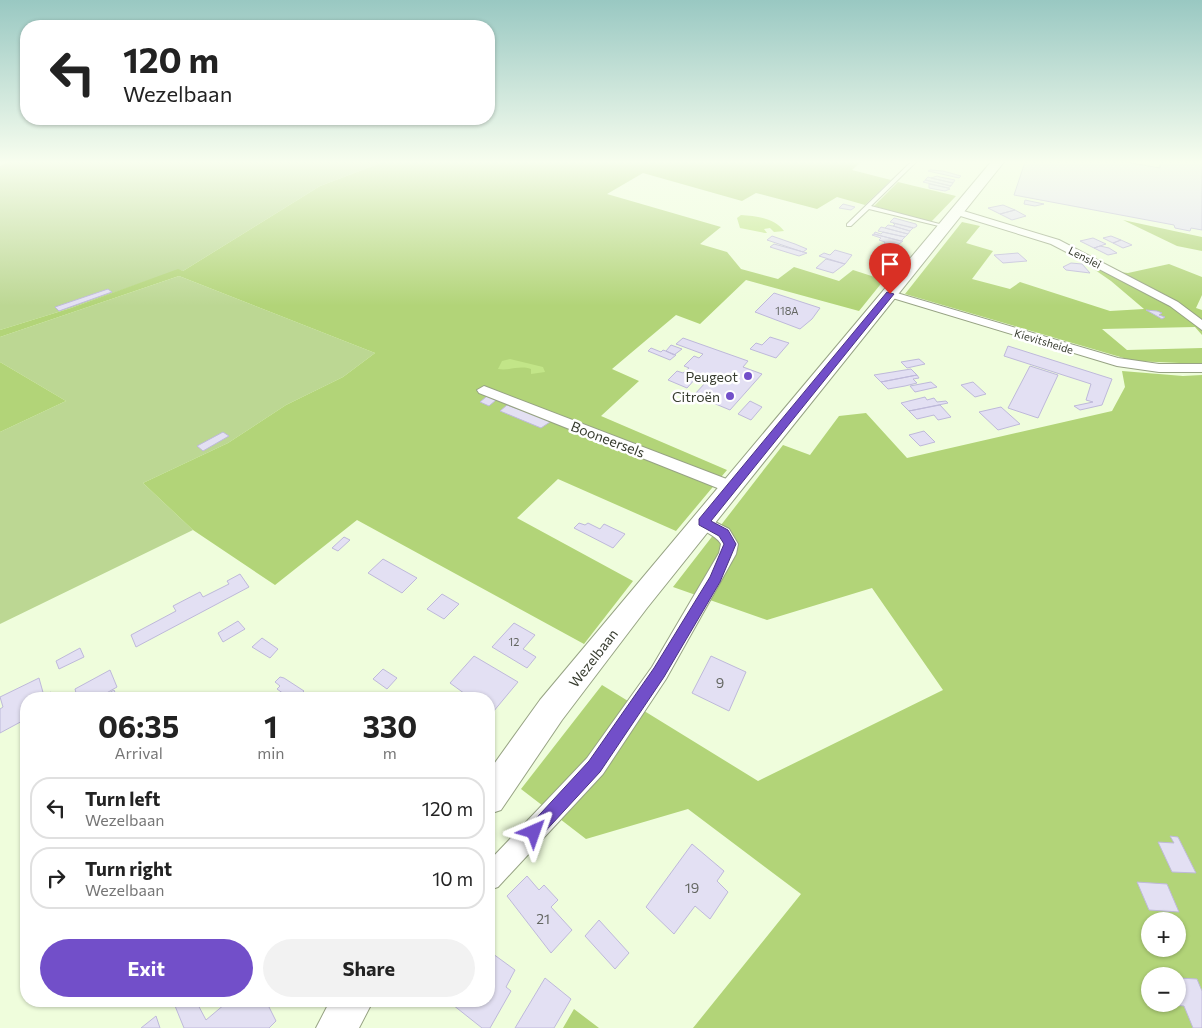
<!DOCTYPE html>
<meta charset="utf-8">
<style>
:root{--surface:#fff;--page:#f2f2f2;--text:#222;--muted:#767676;--line:#e0e0e0;--accent:#724fc9}
body{margin:0;font-family:Commissioner,sans-serif;background:var(--page);color:var(--text);height:100vh;display:flex;flex-direction:column;font-size:19px;white-space:nowrap}
*{box-sizing:border-box;margin:0}
p{font-size:16px;color:var(--muted)}
.icon{flex:none;width:28px;height:28px;fill:none;stroke:currentColor;stroke-width:2;stroke-linecap:round;stroke-linejoin:round}
.map{position:relative;flex:1;overflow:hidden}
.panel{position:absolute;left:20px;top:692px;width:475px;height:315px;display:flex;flex-direction:column;background:var(--surface);border-radius:20px;box-shadow:0 1px 4px #0004}
.panel>*{flex:none}
.hud{position:absolute;left:20px;top:20px;width:475px;height:105px;border-radius:20px;box-shadow:0 1px 4px #0004;background:#fff;color:var(--text);overflow:hidden}
.controls{position:absolute;left:1141px;top:912px;display:grid;gap:10px}
.controls a{display:grid;place-items:center;width:45px;height:45px;border-radius:50%;background:var(--surface);box-shadow:0 1px 4px #0004;font-size:25px}
.pin{position:absolute;display:grid;place-items:center;width:42px;height:42px;color:#fff;margin:-51px -21px;border-radius:50% 50% 50% 0;rotate:-45deg;box-shadow:0 0 5px #0007}
.pin .icon{rotate:45deg}
.me{position:absolute;width:55px;margin:-28px;rotate:43deg;stroke-linejoin:round;filter:drop-shadow(0 0 4px #0008)}
.turn{display:flex;align-items:center;gap:18px;height:105px;padding:0 20px;font-size:22px}
.turn .icon{width:65px;height:65px;stroke-width:2.5}
.turn b{display:block;font-size:35px;line-height:42px}
.eta{display:flex;justify-content:space-evenly;align-items:center;height:85px;text-align:center}
.eta b{font-size:30px;font-weight:700;line-height:35px}
.action{display:flex;gap:10px;margin-top:auto;padding:10px 20px}
.action a{flex:1;height:58px;border-radius:30px;background:var(--accent);color:#fff;font-size:20px;font-weight:700;line-height:58px;text-align:center}
.action a+a{background:var(--page);color:var(--text)}
ul{padding:0;list-style:none}
li{display:flex;align-items:center;gap:15px;height:62px;margin:0 10px 8px;padding:0 10px;border:2px solid var(--line);border-radius:20px}
li div{flex:1}
li b{display:block;font-size:19px}
li em{font-style:normal}
.map>svg:first-child{display:block}
.green{fill:#bcd793}
.forest{fill:#b2d478;fill-rule:evenodd}
.water{fill:#c2e588}
.building{fill:#e3e0f3;stroke:#beb9da}
.lines{fill:none;stroke-linecap:round;stroke-linejoin:round}
.lane-casing{stroke:#97a384;stroke-width:2}
.street-casing{stroke:#97a384;stroke-width:2}
.secondary-casing{stroke:#97a384;stroke-width:2}
.lane{fill:#fff;fill-rule:evenodd}
.street{fill:#fff;fill-rule:evenodd}
.secondary{fill:#fff;fill-rule:evenodd}
.route{fill:#724fc9;stroke:#4a3383}
.poi-dot{fill:#724fc9;stroke:#fff;stroke-width:2}
.labels{text-anchor:middle;dominant-baseline:central;stroke-width:5;stroke-linejoin:round;paint-order:stroke}
.far-street-label{font-size:11px;fill:#383d30;stroke:#fff}
.number-label{font-size:11px;fill:#636661}
.poi-label{font-size:14px;fill:#383d30;stroke:#fff;text-anchor:end}
.street-label{font-size:14px;fill:#383d30;stroke:#fff}
.near-number-label{font-size:14px;fill:#636661}
</style>
<div class="map">
<svg width="1202" height="1028" viewBox="0 0 1202 1028">
<rect width="100%" height="100%" fill="#effddc"/>
<path class="green" d="M8,162H383L320,186L183,271L178,270L71,308L0,330V166Z
M179,276L375,353L343,377L286,405L228,443L143,483L193,530L0,624V432L66,401L0,362V337Z"/>
<path class="forest" d="M383,162H861L852,170L891,180L865,205L837,197L817,209L756,193L742,201L643,173L607,194L721,227L700,244L727,252L741,269L778,279L794,267L839,281L853,270L884,280L859,311L746,280L700,324L676,315L612,369L639,381L601,416L727,470L676,531L558,479L517,518L633,581L584,644L357,520L275,585L193,530L143,483L228,443L286,405L343,377L375,353L179,276L0,337V330L71,308L178,269L183,271L320,186Z
M898,182L956,196L931,222L874,206Z
M1123,220L1202,237V251L1177,246Z
M962,222L980,226L966,243L993,251L972,279L1010,289L1020,282L1110,311L1144,309L1111,281L1069,252L1119,272L1128,273L1169,264L1202,277V295L1196,308L1202,310V335L1195,327L1102,329L1127,350L1202,348V364L1134,361L905,294Z
M0,362L66,401L0,432Z
M1122,371L1183,376L1202,375V1028H693L801,894L688,809L586,839L521,789L602,685L758,781L943,690L872,588L767,620L673,587L783,445L810,455L839,416L866,413L907,458L1112,411L1125,387ZM1150,921H1178V949H1150ZM1150,976H1178V1004H1150Z
M574,1009L599,1028H563Z"/>
<path class="water" d="M741,215C756,216 775,218 784,231L774,232L770,228L764,229L767,233H765L740,228L737,218Z
M510,359L543,367L545,372L531,374V369C519,365 510,371 498,369L502,361Z"/>
<path class="building" d="M1025,162H1126L1160,168V162H1202V230L1191,228L1190,231L1175,228L1174,225L1014,195Z
M930,170L943,171L961,176L959,178L928,171Z
M937,176L940,177L955,180L953,183L931,178Z
M928,177L931,178L953,183L951,186L925,180Z
M926,180L951,186L948,188L923,182Z
M929,184L948,188L950,189L945,191L929,188Z
M1025,200L1044,204L1035,206L1024,204Z
M843,204L855,207L851,210L839,208Z
M1003,205L1015,210L1000,214L988,208Z
M1015,210L1026,216L1012,220L1000,214Z
M894,218L916,224L917,226L914,228L890,222Z
M893,223L913,228L910,231L893,226L895,225Z
M888,225L893,226L910,231L908,234L885,228Z
M881,227L885,228L908,234L905,237L878,231Z
M875,232L881,234L883,232L905,237L901,241L874,234Z
M874,234L901,241H903L895,247L889,246L884,244L885,242L879,240L881,238L872,235Z
M772,236L795,244L807,249L803,252L767,240Z
M1111,236L1121,240L1113,243L1103,238Z
M1093,238L1106,244L1094,248L1080,241Z
M1121,240L1132,245L1123,248L1113,243Z
M774,244L807,253L799,256L770,247Z
M1100,246L1109,248L1117,253L1108,255L1094,248Z
M835,250L852,255L845,264L819,256L824,253L830,255Z
M1018,253L1027,261L1003,263L994,255Z
M826,259L845,264L833,273L816,268Z
M1071,263L1082,264L1090,273L1066,270L1063,267Z
M108,289L112,292L59,311L55,307Z
M774,293L820,308L812,319L800,329L755,312Z
M1146,310L1157,311L1162,313L1159,315L1165,317L1162,319Z
M770,337L789,343L776,358L750,349L756,343L762,345Z
M683,338L748,361L743,367L762,374L730,410L694,395L706,382L696,378L687,388L668,380L677,371L683,373L689,368L684,366L694,356L699,358L703,354L676,344Z
M671,345L682,349L674,355L666,351Z
M1008,346L1112,379L1102,405L1080,410L1074,406L1093,402L1086,400L1091,384L1004,356Z
M651,348L661,352L663,350L676,355L670,360L648,351Z
M919,359L925,364L907,368L901,362Z
M1030,366L1058,375L1038,418L1008,408Z
M911,369L917,375L881,382L874,375Z
M917,375L919,378L913,379L917,383L905,386L888,389L881,382Z
M931,382L937,387L915,392L910,386Z
M973,382L986,394L975,397L961,385Z
M487,396L496,400L489,406L480,402Z
M925,397L927,400L934,398L937,402L946,401L948,403L909,411L901,403Z
M750,401L762,407L751,420L738,414Z
M507,405L549,420L550,422L541,428L500,411Z
M940,405L951,417L938,420L934,415L917,419L909,411Z
M1001,407L1020,424L998,430L979,412Z
M924,431L935,442L920,446L909,435Z
M223,432L229,436L203,451L197,446Z
M579,523L585,525L588,523L600,529L604,524L625,534L613,548L574,528Z
M344,537L350,540L338,551L332,548Z
M383,559L417,578L402,593L368,573Z
M240,574L249,587L136,647L131,635L176,611L173,606L200,592L203,597L229,584L227,581Z
M442,594L459,604L444,619L427,609Z
M238,621L245,629L223,642L218,633Z
M514,623L535,635L523,649L536,657L527,668L492,647Z
M262,638L278,649L270,658L252,647Z
M80,648L84,657L59,669L56,661Z
M474,656L518,682L493,712L489,710V699H472L450,683Z
M711,656L746,672L729,711L692,693Z
M383,669L397,678L387,689L373,679Z
M110,670L117,687L96,699H66L76,693L75,689Z
M280,677L284,678L304,691L297,698L291,699L277,689L280,686L275,682Z
M39,678L44,696L51,692L53,699H26V719L0,733V709L3,707L0,697Z
M114,690L118,699H98Z
M1170,836L1178,837L1196,873L1172,872L1158,842L1174,843Z
M692,844L724,871L717,881L728,892L710,919L695,906L674,934L646,907Z
M527,876L539,890L544,885L558,900L551,907L572,930L551,953L507,896Z
M1137,882L1167,884L1179,912L1149,910Z
M599,920L629,953L615,969L585,936Z
M489,951L515,970L506,987L511,991L490,1028H482L448,1001H489Z
M545,978L571,999L554,1028H515Z
M1178,978L1197,979L1202,991V1028H1193L1184,1006L1173,1005L1178,1004Z
M173,1001H196L206,1020L225,1004V1001H266L276,1021L269,1028H184Z
M156,1016L160,1028H141Z"/>
<g class="lines">
<defs>
<path id="lane" d="M911,162H916L871,206L947,226V228L869,209L851,226H847V224Z"/>
<path id="street" d="M957,209L1059,240L1178,302L1202,320V330L1170,306L1051,244L954,214L952,212Z
M890,291L1118,358L1159,364H1202V372H1159L1117,366L886,296V292Z
M484,386L737,483L739,487L737,491H725L479,393L477,390Z
M703,516L729,529L738,544L736,554L666,679L603,774L498,887L489,890V861L587,758L652,667L719,553L721,544C715,534 701,532 695,522L697,518Z"/>
<path id="secondary" d="M991,162H1004L647,608L562,720L501,810L489,814V771L540,700Z
M330,1001H373L359,1028H316Z"/>
</defs>
<use href="#lane" class="lane-casing"/>
<use href="#street" class="street-casing"/>
<use href="#secondary" class="secondary-casing"/>
<use href="#lane" class="lane"/>
<use href="#street" class="street"/>
<use href="#secondary" class="secondary"/>
</g>
<linearGradient id="sky" x2="0" y2="1"><stop stop-color="#99c8c2"/><stop offset="0.53" stop-color="#f8feef"/><stop offset="1" stop-color="#f8feef" stop-opacity="0"/></linearGradient>
<rect width="1202" height="306" fill="url(#sky)"/>
<path class="route" d="M887,292L894,294L711,521L728,530L736,544L720,582L664,677L600,772L540,837L534,840L529,837L526,832L529,826L589,761L654,668L710,577L724,544L719,536L699,525V519Z"/>
<g class="poi-dot">
<circle cx="748" cy="376" r="5"/>
<circle cx="730" cy="396" r="5"/>
</g>
<g class="labels">
<g class="far-street-label">
<text transform="translate(1085 257) rotate(27)">Lenslei</text>
<text transform="translate(1044 341) rotate(17)">Kievitsheide</text>
</g>
<g class="number-label">
<text x="787" y="310">118A</text>
<text x="514" y="641">12</text>
</g>
<g class="poi-label">
<text x="738" y="376">Peugeot</text>
<text x="720" y="396">Citroën</text>
</g>
<g class="street-label">
<text transform="translate(608 439) rotate(21)">Booneersels</text>
<text transform="translate(593 658) rotate(-52)">Wezelbaan</text>
</g>
<g class="near-number-label">
<text x="720" y="682">9</text>
<text x="692" y="887">19</text>
<text x="543" y="918">21</text>
</g>
</g>
</svg>
<div class="controls">
<a>+</a>
<a>−</a>
</div>
<div class="pin" style="left:890px;top:294px;background:#d93025"><svg class="icon" aria-label="arrive" viewBox="0 0 24 24"><path d="M6 21V4h12l-3 4 3 4H6"/></svg></div>
<svg class="me" style="left:534px;top:832px" viewBox="-20 -20 40 40"><path d="M0-17L14 15 0 8-14 15z" fill="#724fc9" stroke="#fff" stroke-width="4"/></svg>
<div class="hud">
<div class="turn"><svg class="icon" aria-label="left" viewBox="0 0 24 24"><path d="M17 20v-9H6M10 6l-5 5 5 5"/></svg><div><b>120 m</b>Wezelbaan</div></div>
</div>
<section class="panel">
<div class="eta">
<div><b>06:35</b><p>Arrival</p></div>
<div><b>1</b><p>min</p></div>
<div><b>330</b><p>m</p></div>
</div>
<ul>
<li><svg class="icon" aria-label="left" viewBox="0 0 24 24"><path d="M17 20v-9H6M10 6l-5 5 5 5"/></svg><div><b>Turn left</b><p>Wezelbaan</p></div><em>120 m</em></li>
<li><svg class="icon" aria-label="right" viewBox="0 0 24 24"><path d="M7 20v-9h11M14 6l5 5-5 5"/></svg><div><b>Turn right</b><p>Wezelbaan</p></div><em>10 m</em></li>
</ul>
<div class="action"><a>Exit</a><a>Share</a></div>
</section>
</div>
